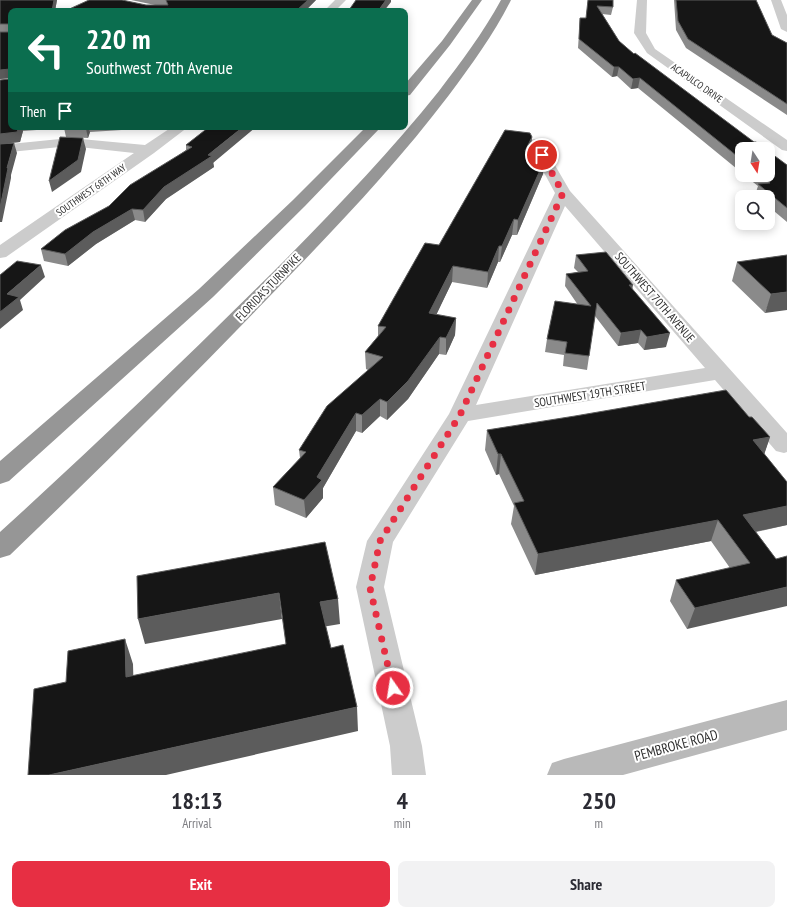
<!DOCTYPE html>
<style>
:root{--surface:#fff;--page:#f2f2f3;--text:#2b2b33;--muted:#7c7c81;--accent:#e72f43}
body{margin:0;font-family:"PT Sans Narrow",sans-serif;background:var(--page);color:var(--text);height:100vh;display:flex;flex-direction:column;font-size:15px;white-space:nowrap}
*{box-sizing:border-box;margin:0}
p{font-size:13px;color:var(--muted)}
.icon{flex:none;width:22px;height:22px;fill:none;stroke:currentColor;stroke-width:2;stroke-linecap:round;stroke-linejoin:round}
.map{position:relative;height:775px;overflow:hidden}
.details{display:flex;flex-direction:column;background:var(--surface);flex:1}
.details>*{flex:none}
.guide{position:absolute;left:8px;top:8px;width:400px;height:122px;border-radius:8px;box-shadow:0 2px 10px #0003;background:#0b6e4f;color:#fff;overflow:hidden}
.needle{width:26px;rotate:168deg}
.tools{position:absolute;left:735px;top:142px;display:grid;gap:8px}
.tools a{display:grid;place-items:center;width:40px;height:40px;border-radius:8px;background:var(--surface);box-shadow:0 2px 10px #0003;font-size:20px}
.pin{position:absolute;display:grid;place-items:center;width:34px;height:34px;color:#fff;margin:-17px;border:2px solid #fff;border-radius:50%;box-shadow:0 1px 4px #0007}
.me{position:absolute;width:44px;margin:-22px;rotate:347deg;stroke-linejoin:round;filter:drop-shadow(0 0 3px #0008)}
.turn{display:flex;align-items:center;gap:14px;height:84px;padding:0 12px;font-size:18px}
.turn .icon{width:52px;height:52px;stroke-width:2.5}
.turn b{display:block;font-size:28px;line-height:34px}
.then{display:flex;align-items:center;height:38px;padding:0 12px;background:#0003;gap:8px;font-size:15px}
.eta{display:flex;justify-content:space-evenly;align-items:center;height:68px;text-align:center}
.eta b{font-size:24px;font-weight:700;line-height:28px}
.primary-button{display:flex;gap:8px;margin-top:auto;padding:8px 12px}
.primary-button a{flex:1;height:46px;border-radius:8px;background:var(--accent);color:#fff;font-size:16px;font-weight:700;line-height:46px;text-align:center}
.primary-button a+a{background:var(--page);color:var(--text)}
.map>svg:first-child{display:block}
.lines{fill:none;stroke-linecap:round;stroke-linejoin:round}
.street{fill:#ccc;fill-rule:evenodd}
.secondary{fill:#b9b9b9;fill-rule:evenodd}
.highway{fill:#969696;fill-rule:evenodd}
.wall{fill:#8a8a8a}
.shaded-wall{fill:#5c5c5c}
.building{fill:#161616;stroke:#5c5c5c}
.route{stroke:#e72f43;stroke-width:7;stroke-dasharray:0 12.6}
.labels{text-anchor:middle;dominant-baseline:central;stroke-width:4;stroke-linejoin:round;paint-order:stroke}
.far-street-label{font-size:10px;fill:#2f2f2f;stroke:#fff}
.street-label{font-size:12px;fill:#2f2f2f;stroke:#fff}
.near-street-label{font-size:14px;fill:#2f2f2f;stroke:#fff}
</style>
<div class="map">
<svg width="787" height="775" viewBox="0 0 787 775">
<rect width="100%" height="100%" fill="#fff"/>
<g class="lines">
<path class="street" d="M335,0H346L335,11H324Z
M637,0H647L646,33L655,49L787,140V151L782,150L647,53L634,33Z
M771,0H781L787,15V32L781,29Z
M172,127H188L154,153L6,257L0,258V245L134,153L70,146L0,153V145L70,138L145,145Z
M535,139L540,140L542,143L570,191L787,433V452L784,453L776,451L715,380L468,421L393,542L384,587L422,746L426,775H392L390,746L356,587L367,541L449,414L555,193L528,143L530,140ZM565,206L705,368L476,405Z"/>
<path class="secondary" d="M787,700V730L623,775H547L552,763L564,759Z"/>
<path class="highway" d="M472,0H482L450,45L410,95L405,96V84L442,41Z
M501,0H511C494,34 472,64 449,95C402,157 349,214 295,270C202,367 107,462 10,555L0,558V532C98,443 194,351 288,257C340,204 392,150 439,91C461,62 483,33 501,0Z
M366,127H381L305,206L213,297L9,481L0,484V461L199,289L293,200Z"/>
</g>
<path class="wall" d="M0,0H57L55,11H11V127H169L90,132L88,138L66,137L64,128L23,131L20,142L0,144V80L10,79V78L0,79Z
M131,0H316L305,11L146,5H155Z
M588,0L613,7L611,15L602,14L619,41L742,149V173L638,88L631,89L617,76L612,77L578,48L580,18H586Z
M674,0H756L772,35L787,43V115L686,48L676,30Z
M209,127L214,167L166,199L145,222L135,220L96,244L68,266L44,261L41,249L109,206L186,150V145Z
M531,151L530,152L545,159L543,174L517,235H512L500,262H498L487,288L452,282L436,315L456,318L455,335L446,355L439,354L408,399L387,420L380,416L362,433L356,431L323,488V498L306,518L275,505L273,487L300,458L299,450L368,370L366,369L365,352L378,336V326L439,245Z
M787,165V222L768,206V197H757L755,195L758,186L744,175H768Z
M576,255L632,289L666,347L644,350L638,343L618,346L595,316L587,370L563,366L564,355L545,352L547,339L578,305L565,286L566,274L578,272L574,268Z
M787,255L765,313L732,281L737,262Z
M749,417L770,437L764,454L787,482V525L756,532L776,559L687,629L670,601L676,580L730,568L711,541L535,575L511,524L514,506L499,474L496,475L485,450L487,430Z"/>
<path class="shaded-wall" d="M54,0H57L55,11H52Z
M308,0H316L305,11H296Z
M386,0H391V2L384,11H378Z
M359,9L360,11H349V10Z
M614,67H619L617,76L612,77Z
M10,69L11,78L0,79V70Z
M640,78L638,88L631,89L633,79Z
M19,127H22L23,131L20,142L0,144V134Z
M87,127H88L90,132L88,138L86,129Z
M243,127H256L213,163L214,167L166,199L145,222L143,210L164,187L208,155Z
M532,137L531,151L524,166L525,151Z
M83,138L86,149L81,172L52,192L49,181Z
M14,143L17,153L11,175V178L2,222H0V208L7,168Z
M545,159L543,174L517,235L518,220Z
M132,209L135,220L96,244L68,266L65,254L93,232Z
M514,219L512,235L500,262L502,246Z
M499,246L498,262L487,288L488,272Z
M41,265L45,277L20,300L23,310L0,329V312L7,294Z
M453,266L452,282L429,330V313Z
M629,285H633L631,297Z
M787,292V310L765,313L771,294Z
M456,318L455,335L446,355V338Z
M641,330L638,343L618,346L621,333Z
M670,333L666,347L644,350L647,337Z
M440,337L439,354L408,399L387,420V402Z
M380,399V416L362,433V415Z
M356,413V431L323,488V498L306,518L304,500L317,477Z
M770,437L763,458L753,440Z
M498,454H501L499,474L496,475Z
M787,506V525L735,536L743,515Z
M718,520L711,541L535,575L538,554Z
M787,587V606L687,629L695,608Z
M279,593L282,619L145,644L138,619Z
M338,599L340,624L322,627L320,602Z
M125,639L133,664L134,702L126,677Z
M357,707L358,731L166,775H49Z"/>
<path class="building" d="M0,0H54L52,11H11V127H19L17,132L0,134V80L10,79V69L0,70V32H10V24H0Z
M89,0H122L146,5H168L166,0H308L296,11H65Z
M356,0H386L378,11H357L359,9L349,10Z
M588,0H613V7L597,6L619,41L634,54L635,53L754,142H756L766,149H742V160L640,78L633,79L619,67H614L579,39L580,18H586Z
M676,0H756L772,35L787,43V104L688,39L678,21Z
M64,127H87L86,129L64,128Z
M209,127H243L208,155L212,156L164,187L143,210L132,209L93,232L65,254L41,249L65,230L109,206L130,185L192,147L186,145Z
M505,130L530,133L532,137L525,151L541,153L545,159L518,220L514,219L502,246H499L488,272L453,266L429,313L456,318L446,338L440,337L408,381L387,402L380,399L362,415L356,413L317,477L322,480L304,500L273,487L306,452L299,450L327,406L383,357L365,352L386,327L378,326L425,243L439,245Z
M60,137L83,138L78,160L49,181Z
M14,143L7,168H8L0,208V144Z
M768,151L787,165V208L758,184L770,183L761,175H768Z
M606,252L633,285H629L670,333L647,337L641,330L621,333L597,303L589,356L565,353L567,342L547,339L555,301L591,306L566,274L588,271L576,255Z
M787,255V292L771,294L737,262Z
M17,261L41,265L7,294L19,297L0,312V275Z
M726,390L749,417H752L770,437L753,440L787,482V506L743,515L776,559L787,556V587L695,608L676,580L750,563L718,520L538,554L514,503L524,501L501,454H498L487,430L575,416Z
M325,542L338,599L320,602L331,648L343,645L357,707L49,775H28L34,689L66,682L68,651L125,639L126,677L286,644L279,593L138,619L137,576Z"/>
<g class="lines">
<path class="route" d="M393,688L370,588L380,541L460,415L563,193L542,155"/>
</g>
<g class="labels">
<g class="far-street-label">
<text transform="translate(697 83) rotate(35)">ACAPULCO DRIVE</text>
<text transform="translate(91 190) rotate(-35)">SOUTHWEST 68TH WAY</text>
</g>
<g class="street-label">
<text transform="translate(268 287) rotate(-46)">FLORIDA'S TURNPIKE</text>
<text transform="translate(655 297) rotate(49)">SOUTHWEST 70TH AVENUE</text>
<text transform="translate(590 394) rotate(-9)">SOUTHWEST 19TH STREET</text>
</g>
<g class="near-street-label">
<text transform="translate(676 745) rotate(-15)">PEMBROKE ROAD</text>
</g>
</g>
</svg>
<div class="tools">
<a><svg class="needle" viewBox="-14 -14 28 28"><path d="M0-13l5 13h-10z" fill="#e53935"/><path d="M0 13l5-13h-10z" fill="#7c7c81"/></svg></a>
<a><svg class="icon" aria-label="search" viewBox="0 0 24 24"><circle cx="10" cy="10" r="6"/><path d="M15 15l6 6"/></svg></a>
</div>
<div class="pin" style="left:542px;top:155px;background:#d93025"><svg class="icon" aria-label="arrive" viewBox="0 0 24 24"><path d="M6 21V4h12l-3 4 3 4H6"/></svg></div>
<svg class="me" style="left:393px;top:688px" viewBox="-20 -20 40 40"><circle r="17" fill="#e72f43" stroke="#fff" stroke-width="3"/><path d="M0-11L8 9 0 5-8 9z" fill="#fff"/></svg>
<div class="guide">
<div class="turn"><svg class="icon" aria-label="left" viewBox="0 0 24 24"><path d="M17 20v-9H6M10 6l-5 5 5 5"/></svg><div><b>220 m</b>Southwest 70th Avenue</div></div>
<div class="then">Then<svg class="icon" aria-label="arrive" viewBox="0 0 24 24"><path d="M6 21V4h12l-3 4 3 4H6"/></svg></div>
</div>
</div>
<section class="details">
<div class="eta">
<div><b>18:13</b><p>Arrival</p></div>
<div><b>4</b><p>min</p></div>
<div><b>250</b><p>m</p></div>
</div>
<div class="primary-button"><a>Exit</a><a>Share</a></div>
</section>
